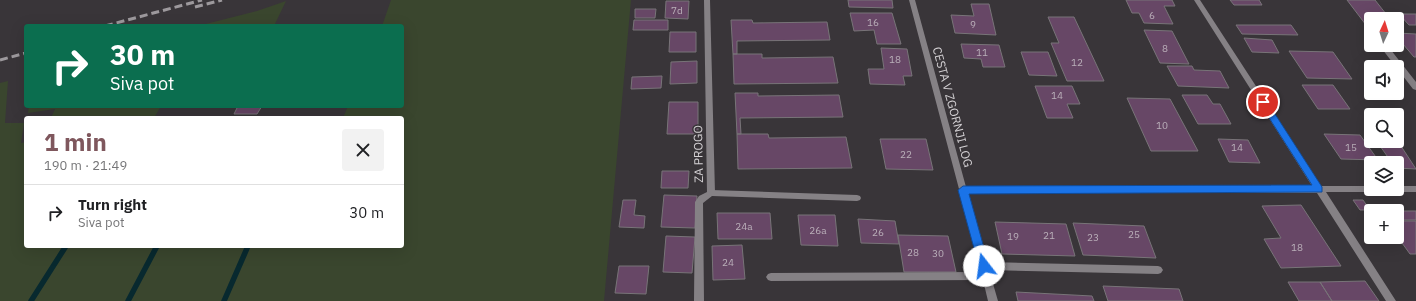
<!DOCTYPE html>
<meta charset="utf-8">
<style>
:root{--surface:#fff;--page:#f2f2f2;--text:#202124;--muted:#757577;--line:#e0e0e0;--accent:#7f575d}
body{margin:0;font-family:"IBM Plex Sans",sans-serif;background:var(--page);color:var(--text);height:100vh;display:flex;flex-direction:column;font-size:15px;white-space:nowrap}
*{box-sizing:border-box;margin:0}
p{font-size:13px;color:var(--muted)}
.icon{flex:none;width:22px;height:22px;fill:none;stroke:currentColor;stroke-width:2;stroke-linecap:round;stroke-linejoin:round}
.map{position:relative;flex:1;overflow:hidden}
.side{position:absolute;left:24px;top:116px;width:380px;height:132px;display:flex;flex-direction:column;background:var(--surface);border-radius:4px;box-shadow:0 4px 16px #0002}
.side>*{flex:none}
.top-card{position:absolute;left:24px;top:24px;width:380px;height:84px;border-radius:4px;box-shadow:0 4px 16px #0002;background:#0b6e4f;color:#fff;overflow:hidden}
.needle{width:26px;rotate:4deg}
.buttons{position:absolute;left:1364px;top:12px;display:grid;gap:8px}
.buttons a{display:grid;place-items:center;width:40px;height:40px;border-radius:4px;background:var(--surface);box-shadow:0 4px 16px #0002;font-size:20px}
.pin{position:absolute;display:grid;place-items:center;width:34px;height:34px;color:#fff;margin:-17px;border:2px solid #fff;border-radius:50%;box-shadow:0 1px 4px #0007}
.me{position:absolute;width:44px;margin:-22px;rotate:345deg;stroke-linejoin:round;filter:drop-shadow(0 0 3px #0008)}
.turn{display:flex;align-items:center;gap:14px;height:84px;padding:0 20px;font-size:18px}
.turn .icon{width:52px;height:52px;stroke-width:2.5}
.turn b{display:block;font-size:28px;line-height:34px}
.round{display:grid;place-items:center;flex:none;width:42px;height:42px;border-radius:4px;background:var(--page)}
.overview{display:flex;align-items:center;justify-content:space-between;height:68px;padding:0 20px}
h1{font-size:24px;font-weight:700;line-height:30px;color:var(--accent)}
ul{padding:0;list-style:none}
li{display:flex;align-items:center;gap:12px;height:56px;padding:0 20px;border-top:1px solid var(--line)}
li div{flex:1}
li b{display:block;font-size:15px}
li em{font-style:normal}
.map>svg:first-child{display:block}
.green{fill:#3a462e}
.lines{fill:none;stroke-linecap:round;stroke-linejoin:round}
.stream{stroke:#08292f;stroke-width:5.5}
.building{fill:#674766;stroke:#787478}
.service{fill:#858185;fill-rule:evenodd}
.minor{fill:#858185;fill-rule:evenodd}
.rail{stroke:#9d999d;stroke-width:3;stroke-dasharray:8 4;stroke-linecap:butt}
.route{fill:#1a73e8;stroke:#114b97}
.labels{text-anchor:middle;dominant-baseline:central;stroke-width:3;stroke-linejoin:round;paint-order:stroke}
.number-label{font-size:10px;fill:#baafb9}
.street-label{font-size:12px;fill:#d5d2d5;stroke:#393539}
</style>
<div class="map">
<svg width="1416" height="301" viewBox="0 0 1416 301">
<rect width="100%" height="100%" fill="#393539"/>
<path class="green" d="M391,0H631L604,301H0V83L8,81L5,123H24L21,143L26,142V246H402V118H343L348,106H402V26H382Z
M286,1L274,26H198L257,11Z
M29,106H161L154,118H51L55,109L28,113Z"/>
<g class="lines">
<path class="stream" d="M31,301L66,246
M128,301L157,246
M224,301L248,246"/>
</g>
<path class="building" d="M848,0H892L893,8L849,7Z
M1126,0H1172L1175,6H1164L1173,24L1144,23L1139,13H1132Z
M1230,0H1259L1262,5H1234Z
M1347,0H1375L1390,19H1371V25H1366Z
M666,1H689L688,19L665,18Z
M971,4H989L996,35L955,33L951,15L974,16Z
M635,9H656L655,18H635Z
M850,13H892L901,44H877L874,30L854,31Z
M1399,14H1416V25H1409Z
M1048,17H1074L1104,81H1067L1051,43H1059Z
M634,20H668V30H633Z
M731,20H752L753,23L827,22L830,40L737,41V54H733Z
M1236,25H1291L1298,35L1242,34Z
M1144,30L1172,31L1189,64L1160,63Z
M670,32H696V52H669Z
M1397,33L1416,34V57H1414L1397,37Z
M1244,38L1272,40L1279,53L1252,52Z
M961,44L999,45L1005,67H983L981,59L964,58Z
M881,48L907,49L912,76H903L905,85L870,84L868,69H884Z
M1289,51L1333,52L1352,79L1307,78Z
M1021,52H1048L1057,76L1029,75Z
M733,54H762V58L833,57L838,83L734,84Z
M697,61V83L670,84L671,62Z
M1167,66H1192L1194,70L1220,71L1229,88L1178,86Z
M662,76L661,88L631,89L632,77Z
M1302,85H1333L1350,109H1318Z
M1035,86H1072L1080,104H1067L1073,118H1047Z
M735,93H758V96L839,95L843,117L740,118L741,134H737Z
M1182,95H1207L1213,104H1220L1231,124H1198Z
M1127,98L1170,99L1198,151H1151Z
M669,102H698V134H667Z
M238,106H262L257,114H234Z
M737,134H768L769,138L846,137L852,168L738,169Z
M1324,134L1360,135L1378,160L1341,159Z
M880,139H926L933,170L886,169Z
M1218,139L1248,140L1260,163L1229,162Z
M1378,143H1399L1416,169L1397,168V163H1392Z
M662,171H689L688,188H661Z
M664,195L697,196L695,228L661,227Z
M623,200H636L634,215L645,216L644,228L619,227Z
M1353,200H1363L1370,210H1360Z
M1301,205L1341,266L1281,268L1264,239L1281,238L1262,206Z
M1395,211H1416V220H1397V211Z
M717,213H770L772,239H718Z
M798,215H835L838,246L801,245Z
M858,219L895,221L899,244L861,243Z
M1397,221H1416V254H1410L1397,236Z
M995,222L1066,224L1075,256L1002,254Z
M1073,223L1144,226L1156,258L1083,255Z
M898,235L948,236L956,272H904Z
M666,236L695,237L692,273L663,272Z
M742,245L745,279L713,280L712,246Z
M619,266H649L646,294L615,293Z
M1365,281L1379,301H1332L1320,282Z
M1288,282H1320L1332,301H1299Z
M1103,286L1179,289L1183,301H1108Z
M1016,292L1092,296L1094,301H1018Z"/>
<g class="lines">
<path class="service" d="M711,190L857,195L860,196L861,198L860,200L857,201L712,196L703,203L704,301H694L695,202L699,196Z"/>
<path class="minor" d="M704,0H710L715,193L714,195H708L707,193Z
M909,0H915L966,187L1312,186L1194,0H1200L1321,186H1371V189H1397V186H1416V192H1326L1396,301H1386L1317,193H968L987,262L1158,266L1161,267L1163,270L1161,273L1158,274L989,270L998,301H988L983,280L771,281L768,280L766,277L768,274L771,273L981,272Z
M1379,45H1387L1416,82V90L1413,89Z"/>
<path class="rail" d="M195,7L222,0
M105,26L202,0
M0,60L26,53"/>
</g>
<path class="route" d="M1263,99L1266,100L1322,187V192L969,194L989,266L987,270H980L958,190L963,186L1312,185L1259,102Z"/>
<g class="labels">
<g class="number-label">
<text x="677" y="10">7d</text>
<text x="1152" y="15">6</text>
<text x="873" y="22">16</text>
<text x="973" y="24">9</text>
<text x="1165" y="48">8</text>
<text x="982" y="52">11</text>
<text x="895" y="59">18</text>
<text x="1077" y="62">12</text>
<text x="1057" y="95">14</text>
<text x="1162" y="125">10</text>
<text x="1237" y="147">14</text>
<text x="1351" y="147">15</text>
<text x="906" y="154">22</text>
<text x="744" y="226">24a</text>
<text x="818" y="230">26a</text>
<text x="878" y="232">26</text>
<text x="1134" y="234">25</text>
<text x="1049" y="235">21</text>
<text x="1013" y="236">19</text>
<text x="1093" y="237">23</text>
<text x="1297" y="247">18</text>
<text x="913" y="252">28</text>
<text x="938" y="253">30</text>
<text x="728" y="262">24</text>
</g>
<g class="street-label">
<text transform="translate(953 107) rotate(75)">CESTA V ZGORNJI LOG</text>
<text transform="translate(698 154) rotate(-91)">ZA PROGO</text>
</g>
</g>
</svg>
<div class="buttons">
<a><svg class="needle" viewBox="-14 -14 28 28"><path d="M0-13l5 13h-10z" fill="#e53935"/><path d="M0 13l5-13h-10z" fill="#757577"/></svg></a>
<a><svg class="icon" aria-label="sound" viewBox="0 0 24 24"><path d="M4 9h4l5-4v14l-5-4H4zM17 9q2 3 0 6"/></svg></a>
<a><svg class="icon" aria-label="search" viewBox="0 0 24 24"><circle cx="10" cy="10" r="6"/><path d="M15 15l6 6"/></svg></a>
<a><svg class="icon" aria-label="layers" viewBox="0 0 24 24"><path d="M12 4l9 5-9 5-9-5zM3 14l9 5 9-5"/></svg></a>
<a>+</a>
</div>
<div class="pin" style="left:1263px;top:102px;background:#d93025"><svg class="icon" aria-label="arrive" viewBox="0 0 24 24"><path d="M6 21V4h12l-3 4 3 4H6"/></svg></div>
<svg class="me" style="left:984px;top:266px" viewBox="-20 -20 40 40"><circle r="19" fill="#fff"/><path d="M0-13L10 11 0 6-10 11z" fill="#1a73e8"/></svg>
<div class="top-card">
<div class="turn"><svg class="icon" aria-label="right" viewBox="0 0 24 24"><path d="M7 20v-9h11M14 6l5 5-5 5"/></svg><div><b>30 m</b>Siva pot</div></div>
</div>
<section class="side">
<div class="overview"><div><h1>1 min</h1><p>190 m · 21:49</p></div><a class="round"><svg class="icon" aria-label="close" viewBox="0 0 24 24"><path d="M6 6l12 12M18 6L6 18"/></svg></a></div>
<ul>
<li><svg class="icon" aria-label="right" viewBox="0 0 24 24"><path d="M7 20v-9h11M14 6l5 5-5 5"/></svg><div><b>Turn right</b><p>Siva pot</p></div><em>30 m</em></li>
</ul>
</section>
</div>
